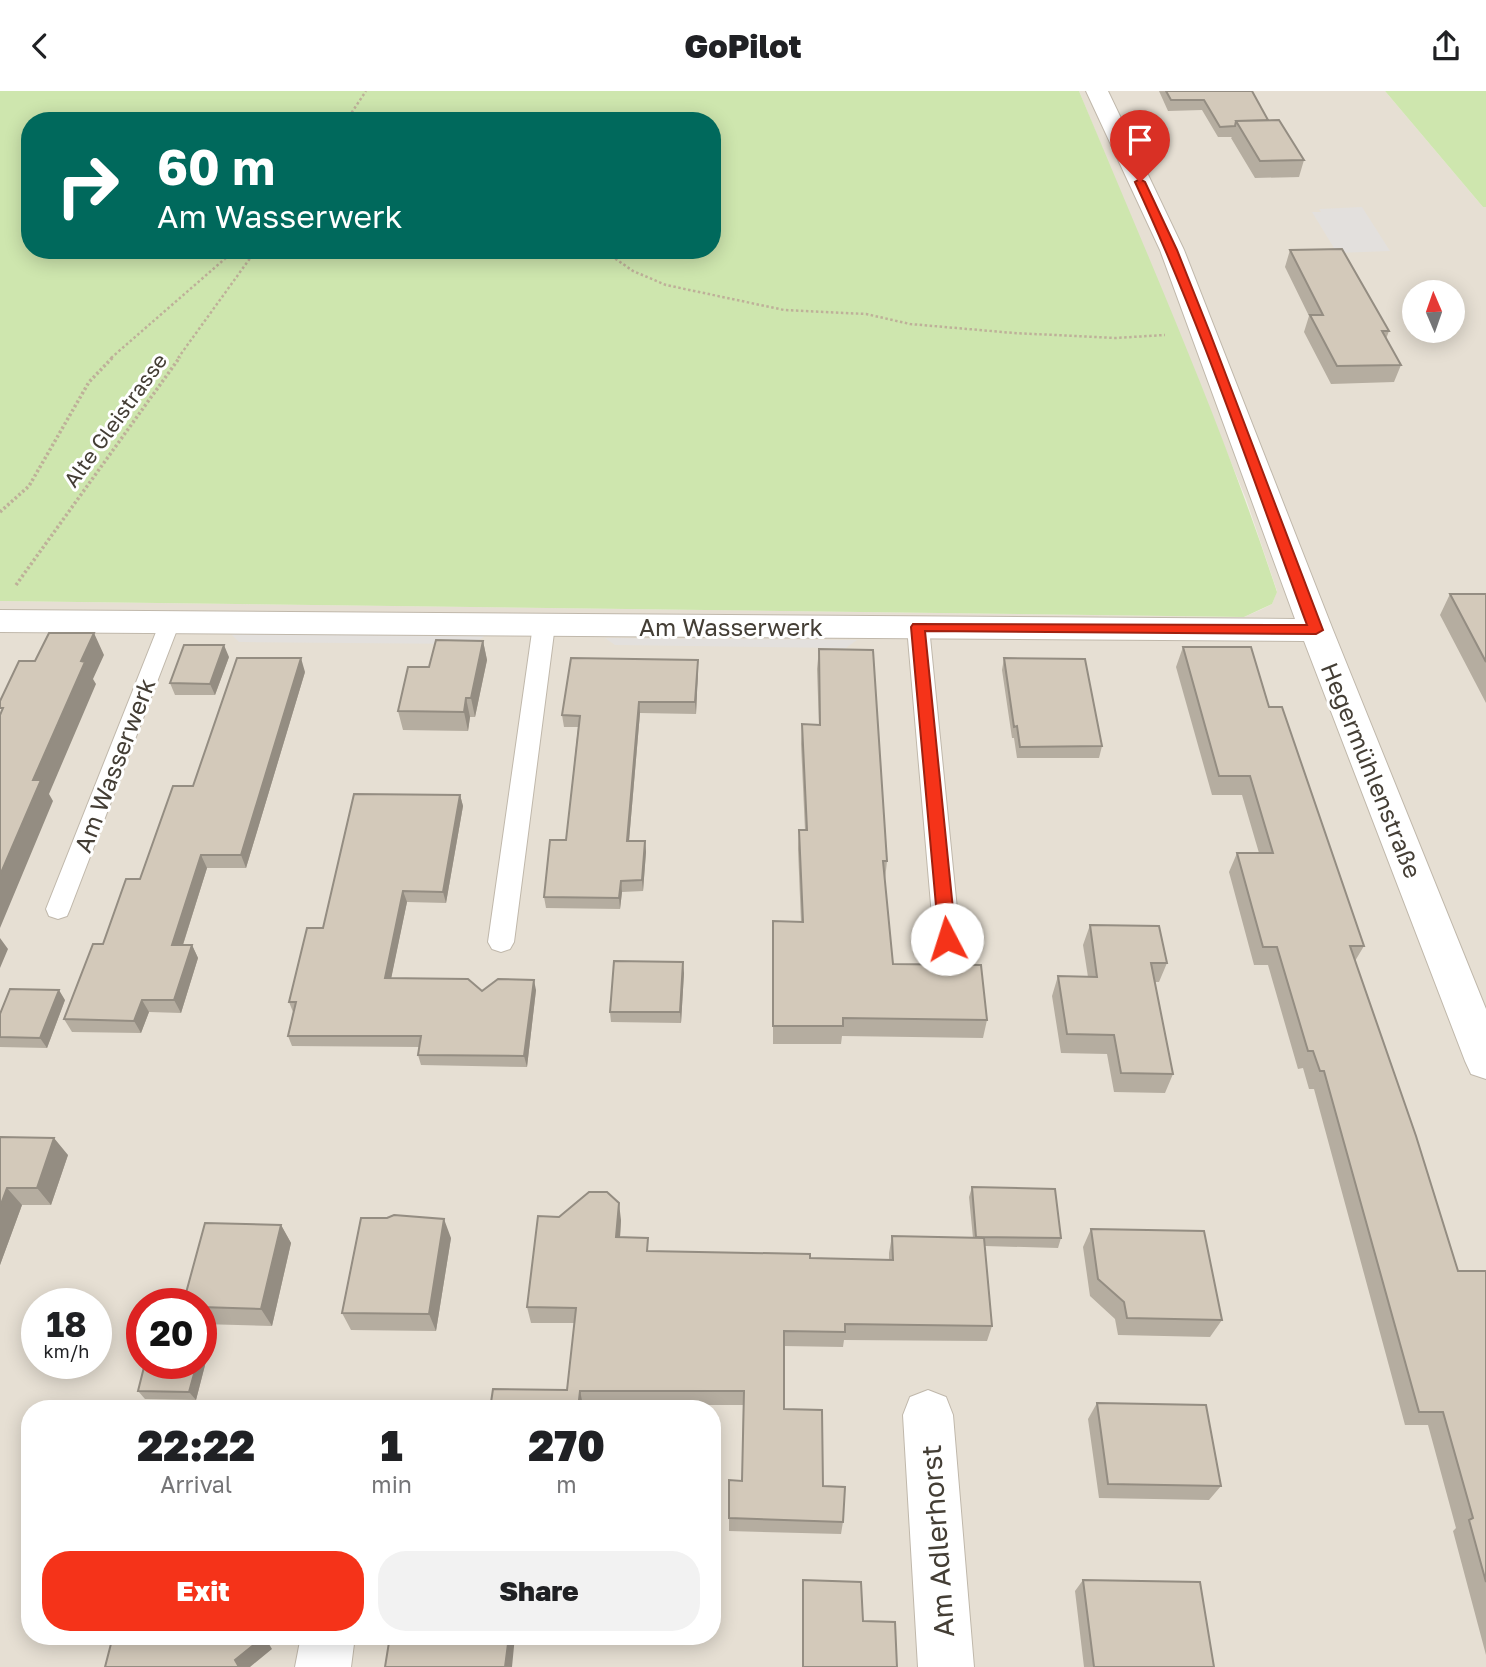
<!DOCTYPE html>
<meta charset="utf-8">
<style>
:root{--surface:#fff;--page:#f2f2f2;--text:#202124;--muted:#757577;--accent:#f53319}
body{margin:0;font-family:"Golos Text",sans-serif;background:var(--page);color:var(--text);height:100vh;display:flex;flex-direction:column;font-size:26px;white-space:nowrap}
*{box-sizing:border-box;margin:0}
p{font-size:23px;color:var(--muted)}
.icon{flex:none;width:38px;height:38px;fill:none;stroke:currentColor;stroke-width:2;stroke-linecap:round;stroke-linejoin:round}
.map{position:relative;flex:1;overflow:hidden}
.details{position:absolute;left:21px;top:1309px;width:700px;height:245px;display:flex;flex-direction:column;background:var(--surface);border-radius:28px;box-shadow:0 4px 18px #0003}
.details>*{flex:none}
.top-card{position:absolute;left:21px;top:21px;width:700px;height:147px;border-radius:28px;box-shadow:0 4px 18px #0003;background:#00695c;color:#fff;overflow:hidden}
.needle{width:46px;rotate:358deg}
.controls{position:absolute;left:1402px;top:189px;display:grid;gap:14px}
.controls a{display:grid;place-items:center;width:63px;height:63px;border-radius:50%;background:var(--surface);box-shadow:0 4px 18px #0003;font-size:35px}
.speed{position:absolute;left:21px;top:1197px;display:flex;gap:14px;font-size:35px;font-weight:700;text-align:center}
.speed>*{display:grid;place-content:center;width:91px;height:91px;border-radius:50%;background:var(--surface);box-shadow:0 4px 18px #0003;line-height:1}
.speed small{font-size:18px;font-weight:400}
.speed .limit{border:10px solid #d22;background:#fff;color:#111}
.pin{position:absolute;display:grid;place-items:center;width:60px;height:60px;color:#fff;margin:-72px -30px;border-radius:50% 50% 50% 0;rotate:-45deg;box-shadow:0 0 7px #0007}
.pin .icon{rotate:45deg}
.me{position:absolute;width:77px;margin:-38px;rotate:355deg;stroke-linejoin:round;filter:drop-shadow(0 0 5px #0008)}
.turn{display:flex;align-items:center;gap:24px;height:147px;padding:0 21px;font-size:32px}
.turn .icon{width:91px;height:91px;stroke-width:2.5}
.turn b{display:block;font-size:49px;line-height:60px}
.eta{display:flex;justify-content:space-evenly;align-items:center;height:119px;text-align:center}
.eta b{font-size:42px;font-weight:800;line-height:49px}
.cta{display:flex;gap:14px;margin-top:auto;padding:14px 21px}
.cta a{flex:1;height:80px;border-radius:28px;background:var(--accent);color:#fff;font-size:28px;font-weight:800;line-height:80px;text-align:center}
.cta a+a{background:var(--page);color:var(--text)}
header{display:flex;justify-content:space-between;align-items:center;height:91px;padding:0 21px;background:var(--surface);font-size:32px;font-weight:800}
.map>svg:first-child{display:block}
.residential{fill:#e6dfd3;fill-rule:evenodd}
.green{fill:#cee6ae;fill-rule:evenodd}
.parking{fill:#e3e0dd}
.lines{fill:none;stroke-linecap:round;stroke-linejoin:round}
.service-casing{stroke:#c0b8ab;stroke-width:2}
.minor-casing{stroke:#c0b8ab;stroke-width:2}
.path-far1{stroke:#beb099;stroke-width:2.5;stroke-dasharray:2.5 2.5;stroke-linecap:butt}
.path{stroke:#beb099;stroke-width:3.5;stroke-dasharray:2.5 2.5;stroke-linecap:butt}
.service{fill:#fff;fill-rule:evenodd}
.minor{fill:#fff;fill-rule:evenodd}
.wall{fill:#b5ada0}
.shaded-wall{fill:#948d82}
.building{fill:#d3c9ba;stroke:#948d82;stroke-width:2}
.route{fill:#f53319;stroke:#9f2110;stroke-width:2}
.labels{text-anchor:middle;dominant-baseline:central;stroke-width:6;stroke-linejoin:round;paint-order:stroke}
.far-street-label{font-size:21px;fill:#443e35;stroke:#fff}
.street-label{font-size:24px;fill:#443e35;stroke:#fff}
.near-street-label{font-size:28px;fill:#443e35;stroke:#fff}
</style>
<header><svg class="icon" aria-label="back" viewBox="0 0 24 24"><path d="M15 5l-7 7 7 7"/></svg>GoPilot<svg class="icon" aria-label="share" viewBox="0 0 24 24"><path d="M12 15V3M7 8l5-5 5 5M5 13v7h14v-7"/></svg></header>
<div class="map">
<svg width="1486" height="1576" viewBox="0 0 1486 1576">
<rect width="100%" height="100%" fill="#f2eee5"/>
<path class="residential" d="M1079,0H1385L1483,116H1486V1576H0V510L1244,526L1260,519L1272,513L1277,500L1246,408ZM1414,201H1452V240H1414ZM37,1213H96V1272H37ZM142,1213H201V1272H142ZM30,1318H712V1545H30Z"/>
<path class="green" d="M0,0H1079C1148,166 1221,330 1277,501L1272,513L1244,526L0,510ZM30,30H712V159H30Z
M1385,0H1486V116H1483Z"/>
<path class="parking" d="M1362,116L1390,160L1337,162L1312,121H1321L1319,118Z
M231,543L485,545L472,553L239,551Z
M605,547L857,549L846,557L615,554Z"/>
<g class="lines">
<defs>
<path id="service" d="M170,524L177,526L180,531L70,818L67,825L58,828L49,825L46,818L160,531L163,526Z
M544,527L551,529L555,534L514,851L510,858L501,861L492,858L488,851L533,534L537,529Z
M918,529L925,531L929,536L960,848L956,855L947,858L938,855L934,848L907,536L911,531Z"/>
<path id="minor" d="M1086,0H1108L1184,159L1333,539L1486,918V988L1471,983L1465,970L1304,550L0,541V519L1295,528L1160,159Z
M928,1299L946,1306L953,1324L974,1576H918L903,1324L910,1306Z
M301,1545H355L351,1576H295Z"/>
</defs>
<use href="#service" class="service-casing"/>
<use href="#minor" class="minor-casing"/>
<path class="path-far1" d="M346,30L366,0
M603,159L633,180L666,194L784,219L866,223L910,233L1014,242L1115,247L1165,244
M111,267L235,159
M178,267L256,159"/>
<path class="path" d="M0,421L29,395L89,291L113,266
M16,494L180,266"/>
<use href="#service" class="service"/>
<use href="#minor" class="minor"/>
</g>
<path class="wall" d="M1159,0H1252L1268,29L1304,69L1299,86L1255,87L1231,47L1232,46H1218L1202,19L1168,20Z
M1290,159L1389,240L1386,248L1401,274L1394,291L1331,293L1304,241L1309,225L1285,176Z
M1450,503H1486V612L1440,524Z
M483,550L487,569L475,626H470L468,640L403,639L398,620L429,576Z
M1183,556L1269,616L1364,855L1355,870L1458,1180H1486V1564L1453,1440L1456,1437L1428,1334H1405L1314,998H1309L1303,977L1298,978L1268,874H1254L1229,781L1237,762H1259L1242,704H1212L1176,576Z
M819,558L887,770L885,789L893,873L987,929L983,947L842,945L841,953H773V830L801,831L798,758L799,739H805L801,653L802,633L819,634L817,578Z
M229,566L215,604H175L170,592Z
M1004,567L1102,655L1099,667H1017L1014,647H1012L1002,579Z
M698,580L696,623L640,622L629,750H645L646,761L643,800L622,801L620,818L546,817L544,806L566,749L578,636H564L562,624Z
M305,581L246,777H207L183,854H192L198,867L181,922L149,921L141,942L72,941L64,928L103,853L193,695Z
M460,704L463,715L446,812L407,811L391,887L482,900L536,899L527,976L421,974L418,964L419,956L292,955L288,945L293,921L289,911L323,837Z
M1090,834L1167,872L1159,891H1155L1173,983L1165,1002L1114,1001L1107,963L1061,962L1052,905L1058,885L1088,886L1083,854Z
M684,882L681,932L611,931L610,921Z
M65,909L47,957L0,956V923Z
M0,1046L68,1064L51,1114H22L0,1174Z
M972,1096L1061,1147L1058,1157L985,1155L992,1235L987,1250L844,1249L843,1256L784,1255V1318L823,1395L843,1431L841,1443L729,1440V1389L742,1390L743,1314H583V1318H490L567,1299L575,1232H531L527,1216L621,1129L620,1146L649,1160L810,1167L889,1169V1162L892,1145L973,1147L969,1106Z
M281,1134L291,1152L272,1235L201,1233V1213Z
M1091,1138L1222,1229L1210,1246L1118,1244L1115,1228L1090,1205L1083,1156Z
M451,1147L436,1240L351,1239L342,1222Z
M206,1238L212,1247L196,1309L145,1308L138,1300Z
M1097,1312L1221,1395L1209,1409L1099,1407L1088,1328Z
M803,1489L863,1530L897,1576H802V1499Z
M1083,1489L1214,1576H1084L1075,1500Z"/>
<path class="shaded-wall" d="M94,542L104,564L93,588L96,593L49,703L53,710L0,837V784L33,689L81,570Z
M483,550L487,569L475,626L471,607Z
M224,554L229,566L215,604L210,593Z
M301,567L305,581L246,777L241,764Z
M698,569V580L696,623L695,611Z
M466,607L470,626L468,640L464,621Z
M639,611L640,622L628,761L627,750Z
M460,704L463,715L446,812L443,801Z
M645,750L646,761L643,800L642,789Z
M201,764L207,777L179,866L172,854Z
M621,790L622,801L620,818L619,807Z
M403,800L407,811L389,898L385,887Z
M0,847L8,858L0,877Z
M192,854L198,867L181,922L174,909Z
M683,871L684,882L681,932L680,921Z
M534,889L536,899L527,976L524,965Z
M59,899L65,909L47,957L40,947Z
M142,909L149,921L141,942L134,930Z
M54,1047L68,1064L51,1114L37,1097Z
M7,1097L22,1114L0,1174V1116Z
M619,1112L621,1129L619,1163L616,1146Z
M444,1128L451,1147L436,1240L429,1223Z
M281,1134L291,1152L272,1235L261,1218Z
M206,1238L212,1247L196,1309L189,1301L197,1272H201V1256Z
M580,1300L583,1314V1318H578Z
M259,1545H264L272,1558L250,1576H239L235,1569Z
M509,1545H515L512,1576H505Z"/>
<path class="building" d="M1166,0H1252L1268,29L1236,30L1235,35L1220,36L1204,9H1171Z
M1279,29L1304,69L1260,70L1236,30Z
M1342,158L1389,240H1382L1401,274L1337,275L1310,224H1323L1290,159Z
M1450,503H1486V571Z
M49,542H94L81,570L85,571L33,689H41L0,784V624L3,617H0V610L19,570H35Z
M436,549L483,550L471,607H466L464,621L398,620L408,576H429Z
M184,554H224L210,593L170,592Z
M1183,556H1251L1269,616H1282L1364,855H1350L1416,1045L1458,1180H1486V1491L1469,1429L1473,1427L1443,1321H1419L1324,980H1320L1313,960H1308L1277,856H1263L1237,762H1273L1250,685H1219Z
M819,558L873,559L887,770H883L893,873L981,874L987,929L843,927V935H773V830L803,831L799,739H807L802,633L820,634Z
M237,567H301L241,764H201L172,854H192L174,909H142L134,930L64,928L93,853H103L126,788H140L173,695H193Z
M571,567L698,569L695,611H639L627,750H645L642,789L621,790L619,807L544,806L550,749H566L580,625L562,624Z
M1004,567L1085,568L1102,655L1020,656L1017,635L1014,636Z
M354,703L460,704L443,801L403,800L385,887L468,888L482,900L498,888L534,889L524,965L418,964L421,945H288L296,911H289L307,837H323Z
M1090,834L1159,835L1167,872H1151L1173,983L1121,982L1114,944L1067,943L1058,885L1097,886Z
M614,870L683,871L680,921H610Z
M10,898L59,899L40,947L0,946V923Z
M0,1046L54,1047L37,1097H7L0,1116Z
M972,1096L1055,1098L1061,1147L976,1146Z
M589,1101H607L619,1112L616,1146L648,1147L647,1160L810,1163V1167L893,1169L892,1145L984,1147L992,1235L845,1233V1241L784,1240V1318L822,1319L823,1395L845,1396L843,1431L729,1427V1389L742,1390L744,1300H580L578,1318H490L493,1298L567,1299L576,1217L527,1216L538,1125L559,1126Z
M394,1124L444,1128L429,1223L342,1222L361,1127H387Z
M205,1132L281,1134L261,1218L201,1216V1213H183Z
M1091,1138L1204,1140L1222,1229L1127,1227L1124,1211L1098,1188Z
M201,1238H206L201,1256Z
M145,1272H197L189,1301L138,1300Z
M1097,1312L1206,1314L1221,1395L1108,1393Z
M803,1489L861,1491L863,1530L895,1531L897,1576H803Z
M1083,1489L1200,1491L1214,1576H1094Z
M113,1545H259L261,1548L235,1569L239,1576H105Z
M390,1545H509L505,1576H385Z"/>
<path class="route" d="M1140,88L1145,91L1177,159L1210,242L1323,539L1316,543L925,540L956,848L953,853H942L939,848L911,536L913,533L1307,534C1252,386 1202,235 1135,91Z"/>
<g class="labels">
<g class="far-street-label">
<text transform="translate(115 329) rotate(-54)">Alte Gleistrasse</text>
</g>
<g class="street-label">
<text x="731" y="535">Am Wasserwerk</text>
<text transform="translate(114 674) rotate(-69)">Am Wasserwerk</text>
<text transform="translate(1372 679) rotate(68)">Hegermühlenstraße</text>
</g>
<g class="near-street-label">
<text transform="translate(937 1450) rotate(-94)">Am Adlerhorst</text>
</g>
</g>
</svg>
<div class="controls">
<a><svg class="needle" viewBox="-14 -14 28 28"><path d="M0-13l5 13h-10z" fill="#e53935"/><path d="M0 13l5-13h-10z" fill="#757577"/></svg></a>
</div>
<div class="speed"><div>18<small>km/h</small></div><div class="limit">20</div></div>
<div class="pin" style="left:1140px;top:91px;background:#d93025"><svg class="icon" aria-label="arrive" viewBox="0 0 24 24"><path d="M6 21V4h12l-3 4 3 4H6"/></svg></div>
<svg class="me" style="left:947px;top:848px" viewBox="-20 -20 40 40"><circle r="19" fill="#fff"/><path d="M0-13L10 11 0 6-10 11z" fill="#f53319"/></svg>
<div class="top-card">
<div class="turn"><svg class="icon" aria-label="right" viewBox="0 0 24 24"><path d="M7 20v-9h11M14 6l5 5-5 5"/></svg><div><b>60 m</b>Am Wasserwerk</div></div>
</div>
<section class="details">
<div class="eta">
<div><b>22:22</b><p>Arrival</p></div>
<div><b>1</b><p>min</p></div>
<div><b>270</b><p>m</p></div>
</div>
<div class="cta"><a>Exit</a><a>Share</a></div>
</section>
</div>
